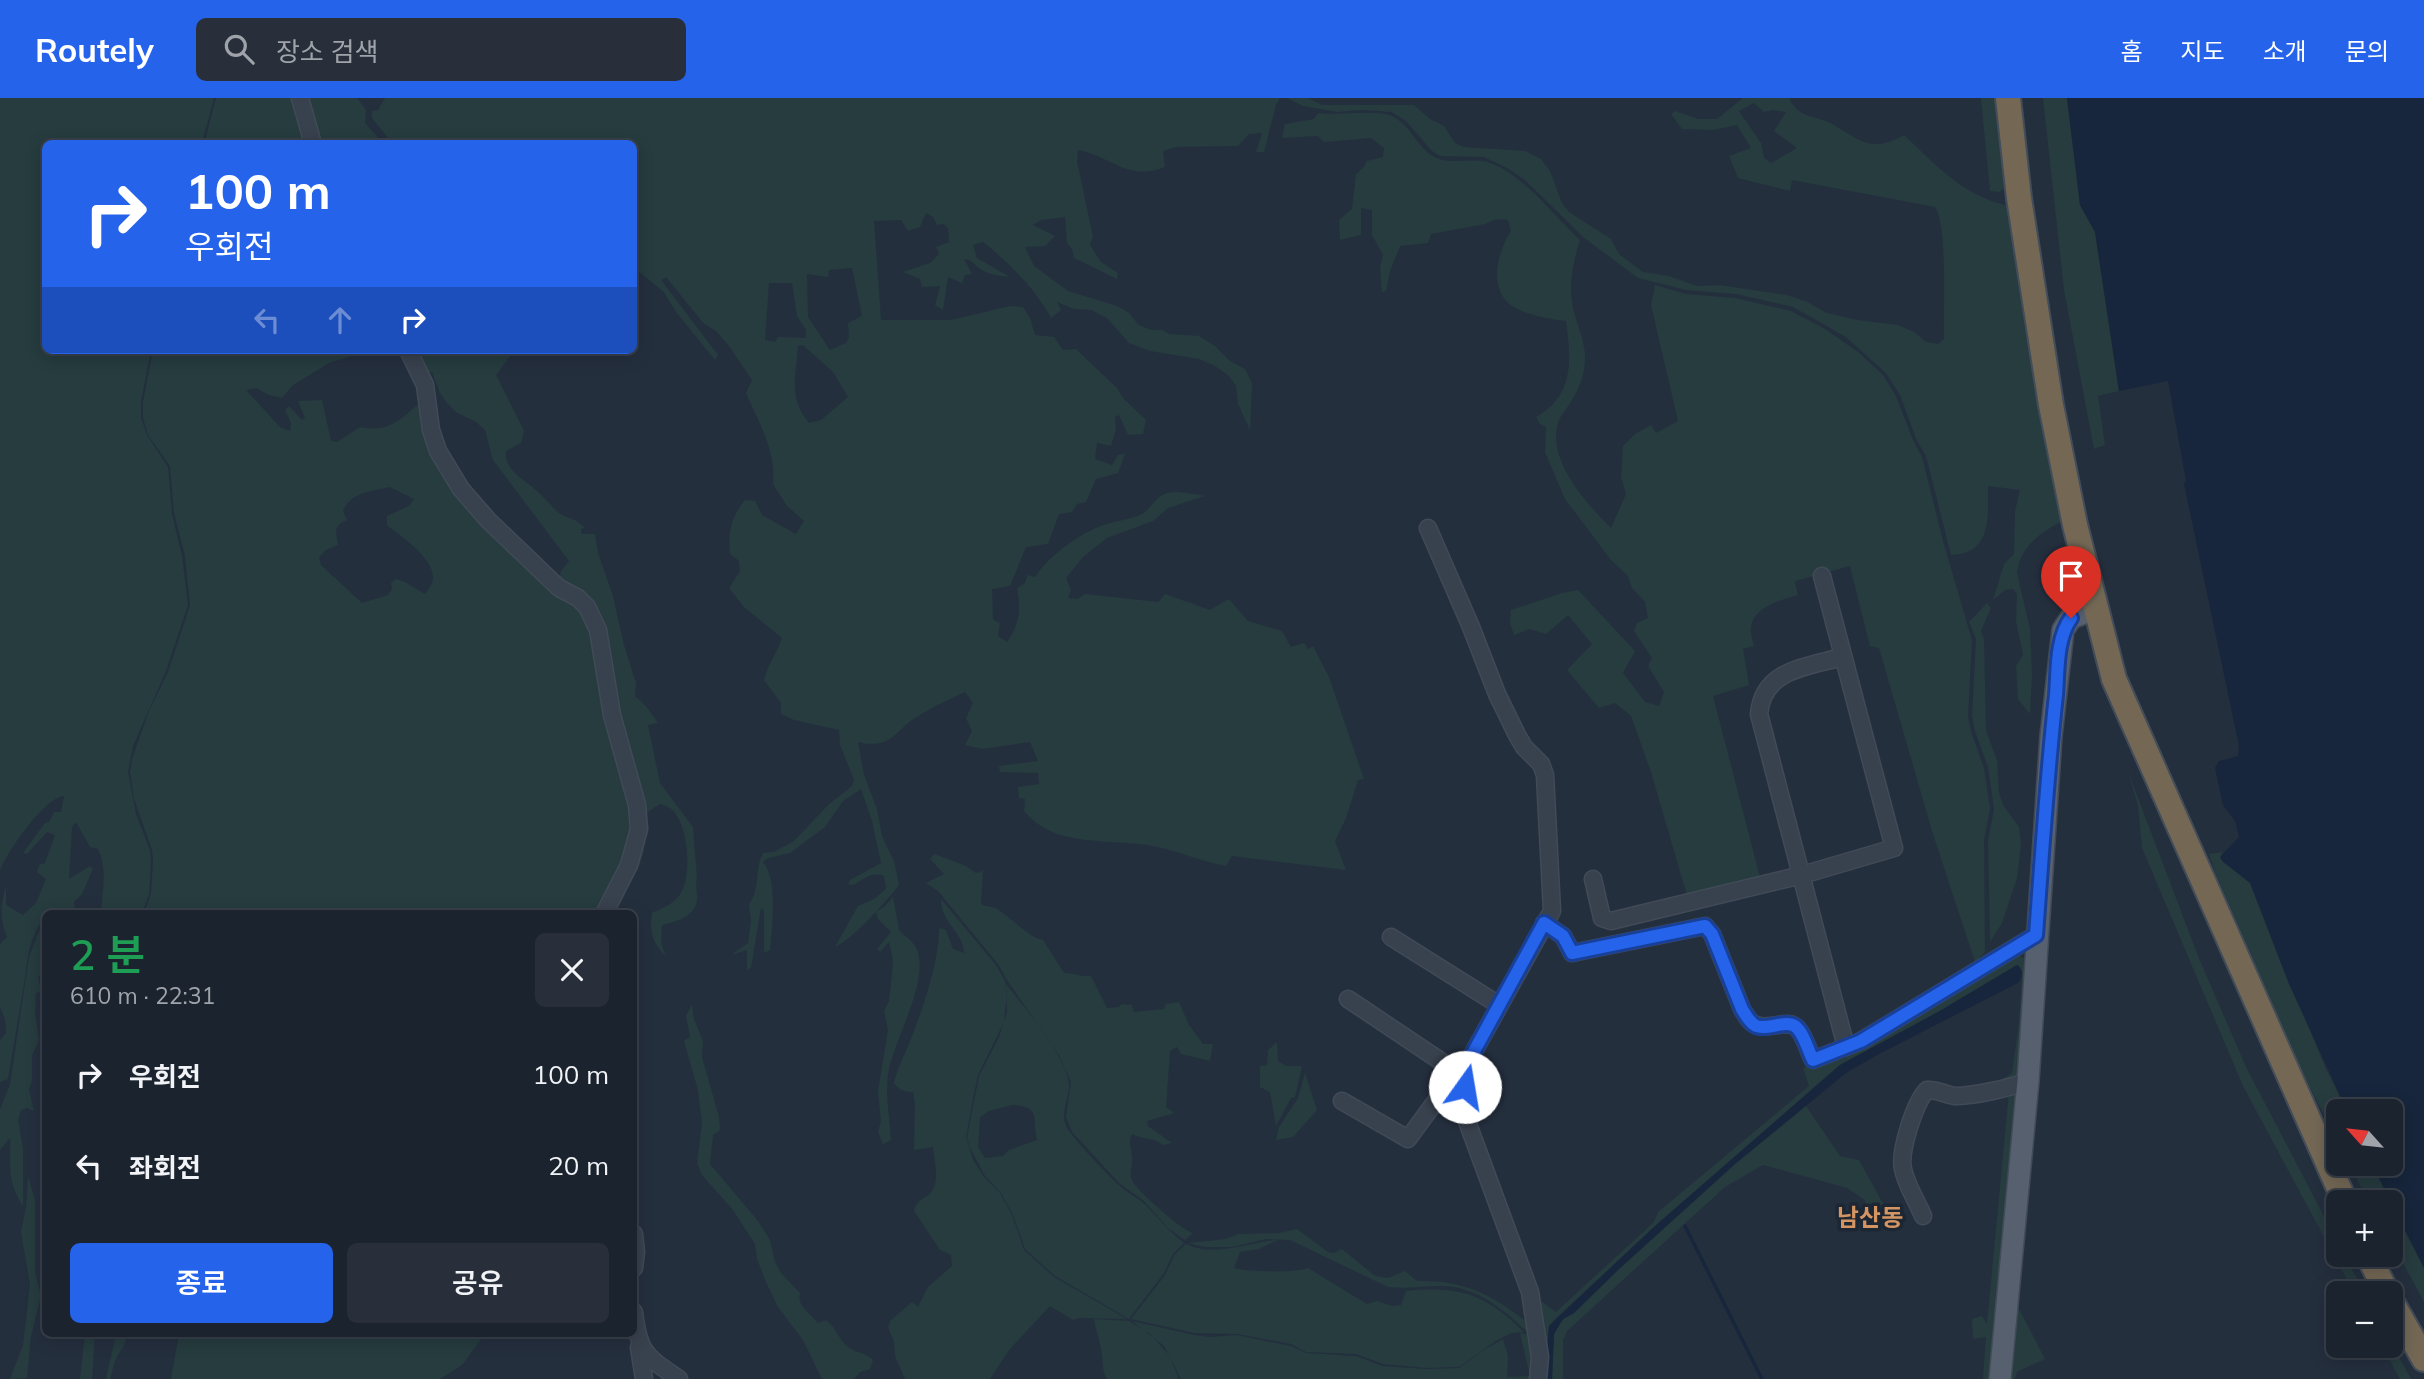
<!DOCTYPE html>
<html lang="ko">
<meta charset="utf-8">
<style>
:root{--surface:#1b232e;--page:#282f3a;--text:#f1f3f6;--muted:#a0a4aa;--line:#39404a;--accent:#2563eb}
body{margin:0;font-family:Mulish,"Noto Sans KR",sans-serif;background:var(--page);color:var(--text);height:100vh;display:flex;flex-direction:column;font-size:26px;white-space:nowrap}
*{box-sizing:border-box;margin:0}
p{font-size:23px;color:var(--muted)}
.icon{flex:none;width:38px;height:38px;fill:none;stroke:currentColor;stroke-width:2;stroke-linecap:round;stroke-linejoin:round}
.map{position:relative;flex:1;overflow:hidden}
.side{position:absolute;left:42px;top:812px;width:595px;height:427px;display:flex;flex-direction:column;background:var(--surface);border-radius:10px;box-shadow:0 4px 18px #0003,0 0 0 2px var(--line)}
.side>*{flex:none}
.guide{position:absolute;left:42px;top:42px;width:595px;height:214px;border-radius:10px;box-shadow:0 4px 18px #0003,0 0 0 2px var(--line);background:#2563eb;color:#fff;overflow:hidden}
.needle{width:46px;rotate:297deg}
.controls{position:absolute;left:2326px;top:1001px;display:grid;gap:14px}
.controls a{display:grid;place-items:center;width:77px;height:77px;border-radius:10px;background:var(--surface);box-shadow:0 4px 18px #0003,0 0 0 2px var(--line);font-size:35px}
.pin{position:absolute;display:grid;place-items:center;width:60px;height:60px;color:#fff;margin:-72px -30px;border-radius:50% 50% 50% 0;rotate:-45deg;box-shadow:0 0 7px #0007}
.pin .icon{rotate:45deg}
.me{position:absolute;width:77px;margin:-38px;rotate:13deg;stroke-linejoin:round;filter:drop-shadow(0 0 5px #0008)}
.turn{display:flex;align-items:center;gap:24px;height:147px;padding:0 28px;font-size:32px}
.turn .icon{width:91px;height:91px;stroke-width:2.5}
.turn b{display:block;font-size:49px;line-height:60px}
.lanes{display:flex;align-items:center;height:66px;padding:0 28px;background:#0003;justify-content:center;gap:35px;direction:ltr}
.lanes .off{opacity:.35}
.round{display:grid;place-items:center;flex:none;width:74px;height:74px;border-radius:10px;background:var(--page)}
.overview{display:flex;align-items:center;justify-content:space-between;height:119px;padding:0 28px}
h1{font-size:42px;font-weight:600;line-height:52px;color:#1e9e55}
.cta{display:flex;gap:14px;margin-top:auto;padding:14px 28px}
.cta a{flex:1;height:80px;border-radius:10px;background:var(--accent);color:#fff;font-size:28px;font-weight:600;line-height:80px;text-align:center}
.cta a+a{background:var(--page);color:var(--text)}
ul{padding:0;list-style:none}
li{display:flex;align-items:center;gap:21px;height:91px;padding:0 28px}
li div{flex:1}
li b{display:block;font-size:26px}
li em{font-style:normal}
header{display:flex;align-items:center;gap:42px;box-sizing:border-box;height:98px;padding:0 35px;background:var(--accent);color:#fff}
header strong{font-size:33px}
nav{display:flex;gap:38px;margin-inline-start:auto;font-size:24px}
.search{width:490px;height:63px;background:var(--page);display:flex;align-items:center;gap:18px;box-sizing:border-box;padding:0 24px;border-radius:10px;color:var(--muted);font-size:26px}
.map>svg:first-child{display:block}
.green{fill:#263c3f;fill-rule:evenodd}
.water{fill:#17263c}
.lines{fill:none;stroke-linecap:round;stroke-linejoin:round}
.stream{stroke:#17263c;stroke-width:3.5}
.minor-casing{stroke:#414a57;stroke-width:19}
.major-casing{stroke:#414a57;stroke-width:24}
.highway-casing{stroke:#434c59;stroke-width:28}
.minor{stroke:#38414e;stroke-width:16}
.major{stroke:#56606e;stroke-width:21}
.highway{stroke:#746855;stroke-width:24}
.route-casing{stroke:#184099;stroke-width:18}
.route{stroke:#2563eb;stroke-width:12}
.labels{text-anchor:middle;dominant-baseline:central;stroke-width:7;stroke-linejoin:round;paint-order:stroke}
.quarter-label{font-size:24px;font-weight:bold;fill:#d59563;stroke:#1d2633}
</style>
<header>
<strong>Routely</strong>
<div class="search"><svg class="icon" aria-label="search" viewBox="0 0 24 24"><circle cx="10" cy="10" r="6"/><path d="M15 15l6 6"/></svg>장소 검색</div>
<nav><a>홈</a><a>지도</a><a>소개</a><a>문의</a></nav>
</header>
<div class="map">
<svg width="2424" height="1281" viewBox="0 0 2424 1281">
<rect width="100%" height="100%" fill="#242f3e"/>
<path class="green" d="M0,0H214L202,45L46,46V252H151L141,304V320L147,337L168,369L172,416L182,458L188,507L166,573L133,648L128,674L136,716L150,752L151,763L149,796L142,815H101C102,793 108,772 98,751L90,749L76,724L72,729L69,781L90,768L93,771L82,796L74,804L75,815H68L65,812L64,815L46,816L45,820C33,832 27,857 26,874L8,981L0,984V942L6,935L5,921L0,909V846L7,839C0,825 0,804 6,789V807L23,817L36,805L46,781L37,774L39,767L45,765L55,737L47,734L27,756L23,755L45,725L49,724L54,714H61L64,698C45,699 6,755 0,773Z
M216,0H299L312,46H204Z
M303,0H357L366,12L365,25L383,45H315Z
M385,0H1280L1276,7L1264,54H1256L1262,35L1249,36L1238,48L1176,49L1163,53L1165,69C1128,84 1111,58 1078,52L1077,63L1093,139L1090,147L1101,164L1118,175L1117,181L1074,160L1072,151L1067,145L1065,119L1041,122L1033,127L1055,138L1045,148L1025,149L1034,168L1068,193L1117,208L1128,214L1139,227L1151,232H1162L1169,236L1199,238L1215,248L1230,263L1245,271L1252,285L1250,332L1238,306L1236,288L1229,278L1215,268L1199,261L1150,253L1129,245L1107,220L1091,212L1074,211L1057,204L1061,212L1051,220C1035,190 1009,165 983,144L973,147L977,160L1010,179C1000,178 988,177 979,170C972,165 973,162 964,161L972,176L965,177L962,185L948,179L943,212L935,207L940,188L922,189L920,181L903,174L930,165L939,156L936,149L949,144L948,130L943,126L937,127L933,119L926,115L920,129L908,133L901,122L874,123L881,222H951L1010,208L1023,209L1030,220L1035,237L1054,239L1063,252L1076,251L1117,290L1123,300L1146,322L1143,336L1128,337L1119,317L1115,319L1116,331L1111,348L1097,345L1095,361L1112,367L1118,357L1125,356L1118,375L1096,381L1086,404L1077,406L1072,414L1059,416L1048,446L1026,449L1010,488L992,491L993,522L1000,525L998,538L1007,544C1020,525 1021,512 1017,490L1024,486L1028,477L1035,479C1050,456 1084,432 1110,425C1121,422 1131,421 1142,416C1151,411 1156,398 1167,395C1179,392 1193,396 1205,398L1168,410L1153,423L1107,440L1083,459L1066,480L1071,492L1068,500L1078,501L1085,496L1158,504L1165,496L1210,512L1229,501L1248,523L1282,533L1291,549L1304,545L1308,551L1313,548L1329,579L1364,681L1358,682L1346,720L1335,743L1346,772L1232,758L1226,768C1199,763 1174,751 1147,747C1105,741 1053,749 1024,713L1025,701L1019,700L1018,689L1039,686L1038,675L1000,674L999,668L1038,663L1030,644L983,651L965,647L972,633L966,620L973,605L965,594C950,601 934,608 920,617C893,632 894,652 858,644L864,677L877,711L882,738L894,763L899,787C886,804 854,840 835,849L858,808L874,801L886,791L884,778C870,773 864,782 853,787L848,786L850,782L881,765L872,723L861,691L843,703L825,729L790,755L768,760L763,764C778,780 772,830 770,852L764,855V812L761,810L751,870L747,872V852L731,857L748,845L751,823L749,806C761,791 754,771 763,755L774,754L794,743L828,707L852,688L854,682L840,647L839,632L794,622L781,616V605L764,582C768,566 777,555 782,540L744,509L729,490L740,473L739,463L730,456C728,434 731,419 745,402L755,403L762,417L796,436L804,423L787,408L773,386C777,355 758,323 746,295L752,282L729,248L716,233L704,226L666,179L661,182L718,257L715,262L676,214L663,193L634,170V46L392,45L372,20V13L378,12ZM852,170L862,218L848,225L849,239L846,245L830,252L808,219L807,176L828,179L829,172ZM769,185H792L797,218L806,232V240L778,239L775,244L765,242ZM803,247L833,274L848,299L821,322L809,325C788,300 796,279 798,248Z
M1287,0H1308L1322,7H1414L1430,21L1444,28L1455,45L1464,49L1525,53L1541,61L1550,73L1562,105L1569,114L1611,141L1619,156L1643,174L1669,178L1697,188L1719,187L1787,197L1807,204L1827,215L1857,222L1898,227L1914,234L1926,244L1938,246L1944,241C1943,214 1948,128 1935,109L1792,82L1790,93L1738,80L1729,58L1751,50L1737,27L1713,32L1682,31L1671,16L1675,13L1698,21H1717L1743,0H1789C1798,21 1817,17 1834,27C1862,44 1872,55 1904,37C1937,68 1964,99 2010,108L2024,225L2061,424C2039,435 2020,450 2017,475L2030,531L2032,577L2030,616L2018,601L2016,568L2023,557L2016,523L2017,496L2013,491L2005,492L1993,502L2004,466L2014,456L2015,413L2020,392L1988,388C1988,419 1992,456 1951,457L1926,358L1916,341L1900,297L1886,275L1846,239L1793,209L1736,196L1686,192L1638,180L1583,139L1525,82L1507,70L1484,59L1440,58L1432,53L1406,23L1392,14L1361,12L1337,14L1303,8ZM1754,5L1764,14L1773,12L1786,14L1774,33L1797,50L1771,65L1764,60L1761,45L1739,13Z
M1981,0H1997L2005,90L1999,94L1990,93Z
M2043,0H2067L2080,107L2095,134L2119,293L2098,298L2105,347L2094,351L2064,192Z
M1318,15C1339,18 1374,11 1392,18C1412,27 1418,54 1439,61C1454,66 1472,60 1487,64C1522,74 1554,118 1580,142C1573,165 1568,186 1573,210C1577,227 1586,245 1585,262C1585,275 1579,291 1572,302C1568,310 1560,317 1558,325C1547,363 1587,406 1611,430L1626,396L1621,379L1623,348L1635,336L1651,327L1656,335L1678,323L1651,207L1655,187L1686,196L1735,200L1791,213L1825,231L1858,254L1883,277L1896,298L1913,342L1922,359L1943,443L1972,542L1968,619L1971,634L1984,670L1990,711L1984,742L1985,854L1975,864L1932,733L1879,550L1870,548L1850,468L1795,483L1798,497C1781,502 1752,509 1751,531C1750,536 1753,543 1754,548L1743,551L1749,587L1713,598L1760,779L1782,773L1785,780L1688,801L1651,674L1631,618L1615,605L1599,610L1567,572L1592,546L1568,517L1546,536L1529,531L1514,537L1510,525L1511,512L1562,495L1578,492L1635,553L1623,575L1645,604L1659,608L1664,594L1648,568L1652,560L1634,533L1637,525L1648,520L1645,504L1632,490L1628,478L1611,462L1565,401L1545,354L1546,329L1540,326L1536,319C1575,297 1571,261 1566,223C1551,221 1536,219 1522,213C1486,200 1495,158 1511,133L1508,122L1496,121L1485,126L1431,136L1428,145L1400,148L1390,173L1386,193L1382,194L1380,170L1383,157L1372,137V112L1361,110V137L1340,142L1339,122L1352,111L1356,76L1364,69L1367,63L1383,59L1384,50L1371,40L1324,44L1318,38L1282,40L1285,26L1314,21Z
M153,252H407L408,256L388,252L352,258L329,265L293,287L282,300L269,297L256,290L246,292L280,329L290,333L291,325L285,312L289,308L302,322L305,320L298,303L322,302L331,343L337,344L360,329C392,336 404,317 427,299L460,391L586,509L638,731L602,815H144L151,796L153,763L152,752L134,701L130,674L132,661L149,613L168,574L190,507L185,458L174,415L170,368L148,337L143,320V304ZM390,389L414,401L409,408L387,418V427C401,438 435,461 433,481C432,486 428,492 425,496L405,484L396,481L391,485L392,491L388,497L362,505L321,467L319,459L326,452L338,447C336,435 333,427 347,422L343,413C352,393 371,394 390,389Z
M410,252H515L496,277L524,333L521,345L506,353C504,373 526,382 538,394C545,400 551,408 558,414C566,421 575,419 585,430L581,431V436H595L598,455L613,498L624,547L636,585L635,598L646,608L658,625L648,627L660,685L693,729L697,780C695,787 697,790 697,797C699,817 679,823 662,827L661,845L666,858C652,845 649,833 652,815C663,810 676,805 682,793C692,774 688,723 670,710C669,709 661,706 660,706L646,715L644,753L640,766L614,815H607L639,750L602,539L558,486L561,473L569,463L493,362L485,332L476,324L456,314L447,305L440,295L432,274L423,279Z
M1987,505L1991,510L1981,533L1984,541L1986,633L1997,662L1999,695L2003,707L2019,729L2021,745L2017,780L2002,825L1990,844L1988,743L1994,711L1988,669L1975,633L1972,618L1976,541L1969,524Z
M2127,671L2198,858L2246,969L2338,1145V1157H2344L2365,1195H2354L2243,988L2142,750L2138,707Z
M2223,754L2221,756C2229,770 2241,773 2250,785L2325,969L2347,1013H2338V1044L2302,974L2215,774L2209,756Z
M934,756L966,768L976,775L983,773L981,806C986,809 992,808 997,811C1011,819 1029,840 1043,842L1064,875C1074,875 1081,879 1091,878L1107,910L1119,909L1122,906L1132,907L1134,914L1164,911L1166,906L1179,904L1189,927L1203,946H1213L1210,963L1181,956L1177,949L1170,953L1166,1009L1174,1015L1147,1023L1148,1028L1172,1045L1163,1047C1152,1038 1142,1042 1132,1036C1127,1046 1133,1052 1132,1063C1132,1068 1130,1074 1131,1080C1134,1091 1183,1133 1193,1135L1185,1142L1169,1131L1143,1102L1120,1086L1072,1034L1066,1019L1071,984L1059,957L1007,882L998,866L938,793L926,785L944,776L930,761Z
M893,799L899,832C906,839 913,843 917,852C930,885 892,944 888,977C885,999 890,1020 891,1042L883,1046L878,1034L881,1023L878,993L888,932L884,913L889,903L892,876L893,862L889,844L880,854L877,851L891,834L878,821L876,814L885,808Z
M941,801L996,867L1005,883L1007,895L1004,924L978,977L974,996L966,1039L973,1062L984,1079L1000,1095L1012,1117L1024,1152L1054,1179L1127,1221L1079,1220L1073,1222L1050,1208L1009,1252L990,1281H905L895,1258L894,1243L888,1230L890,1223L912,1204L918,1209L928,1189L952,1168L951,1157L940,1152L914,1113C918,1099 924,1103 932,1093C940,1082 934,1061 933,1049L914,1052L915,1006L913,994C904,994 899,992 894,985C897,970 905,957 910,943C922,914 940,860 939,830L946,832L953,851L964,855C964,834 941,826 941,801Z
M45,823V874L38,879L39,885L45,892V901L39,894L36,895L35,915L39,942L32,958V982L29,992L34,1013L27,1010L21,1012L18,1022L23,1051V1108C6,1081 11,1069 10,1040L0,1052V1011L10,986L29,859L42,826Z
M2012,858H2020L2028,862L2021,977L2014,983L2001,986V982L2012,975L2019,925L2022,879L2021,872L2017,867L1938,914L1840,967L1827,978L1655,1128L1555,1221L1549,1228L1546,1264L1537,1200L1556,1214L1654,1124L1658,1114L1809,988L1803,970L1843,961L1871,946Z
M1006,886C1024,909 1066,957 1069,986C1070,1000 1060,1014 1066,1028C1069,1036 1111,1081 1120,1088C1126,1094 1135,1098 1142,1104C1157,1117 1168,1133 1184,1145L1173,1156L1164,1175L1129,1221L1055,1178L1025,1151L1013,1117L1001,1095L985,1078L970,1050L967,1039L979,978L999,939L1007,914ZM1012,1007C1042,1009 1032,1020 1037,1042L1009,1052L1003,1058L985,1060L978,1049L980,1019L989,1013Z
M692,906L694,921L703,943L702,959L719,1019L720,1032L713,1037L710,1066L758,1123L770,1142L775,1164L781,1175L800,1195C796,1208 811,1216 818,1225L826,1222C836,1229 839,1242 848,1249C856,1255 865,1254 873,1262L870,1271L860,1274L854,1281H822L803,1242L778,1209L766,1184L757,1161L755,1146L733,1112L702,1077L697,1065L702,1025L698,992L684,943L690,939L686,918Z
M1277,944L1278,963L1286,968H1302L1295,999L1291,1000L1276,1028L1270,994L1260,989V968L1267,967L1268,952Z
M1305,975L1317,1012L1293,1039L1276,1042L1279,1029L1298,1000Z
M2009,994H2016L2018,998L1993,1281H1983L1986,1239L1973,1241L1972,1221L1982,1218L1987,1226Z
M1806,1008L1840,1058L1859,1062L1891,1120L1875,1121L1868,1118L1865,1102L1847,1090L1763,1067L1725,1089L1567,1233L1563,1243V1281H1552L1554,1236L1563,1221L1574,1215L1619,1171L1735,1066Z
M2349,1066H2372L2390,1104H2369Z
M28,1078L35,1102V1173L41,1198L31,1238L27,1280L10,1281L23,1247L30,1187L21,1134L26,1109Z
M2390,1105L2424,1170V1204L2391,1143Z
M1297,1131L1328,1154L1334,1155L1342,1151L1375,1178L1388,1180L1405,1173L1417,1183C1462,1182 1490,1195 1524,1222L1529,1217L1533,1232L1527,1234C1505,1212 1475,1188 1442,1188C1424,1188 1407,1191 1388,1189L1290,1142L1266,1141L1232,1149H1205L1188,1145L1226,1141L1238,1136L1279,1135Z
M1278,1142L1259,1151L1240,1154L1234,1170C1247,1174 1297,1175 1308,1170L1367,1206L1377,1203L1392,1208L1401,1207L1406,1193C1460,1188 1484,1195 1524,1234L1512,1235L1497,1242L1459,1269L1426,1270L1383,1266L1356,1256L1306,1254L1291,1246L1237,1236L1194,1235L1131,1221L1165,1177L1175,1156L1186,1146C1216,1160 1248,1144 1278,1142Z
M2016,1205L2045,1261L2017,1274L2015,1281H2006Z
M1094,1221L1129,1223L1150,1236L1169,1257L1179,1281H1107C1102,1272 1103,1266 1102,1257C1101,1246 1096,1234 1094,1221Z
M1132,1223L1194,1237L1209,1239L1237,1237L1291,1248L1306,1255L1356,1258L1382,1268L1426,1271L1459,1270L1482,1253L1503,1241L1508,1258L1507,1279L1530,1278L1520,1235L1533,1237L1535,1281H1181L1164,1248Z
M85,1236H95L92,1281H80Z
M116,1236H127C127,1247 119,1253 115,1263C113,1269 112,1275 110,1281H106Z
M179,1236H485L462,1267L440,1281H171Z
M2391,1244L2411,1281H2400L2382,1248H2390Z"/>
<path class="water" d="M2067,0H2424V1170L2372,1066H2390V1013H2347L2289,886L2250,785L2222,763L2220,759L2239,739L2235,723L2223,707L2215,670L2219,663L2238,658L2239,648L2184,386L2186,383L2168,283L2119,293L2095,134L2080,107Z
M2017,867C2024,871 2022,879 2018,885L1879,956L1846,975L1735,1066L1619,1171L1574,1215L1563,1221L1554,1236L1552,1281H1545L1549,1228L1655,1128L1840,967L1938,914Z"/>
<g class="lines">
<path class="stream" d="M1685,1128L1762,1281"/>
<defs>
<path id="minor" d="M300,0L313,46
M408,252L425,287L431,332L438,353L461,391L488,422L559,490L578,500L587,509L598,532L612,617L637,707L639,731L629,767L604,816
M1428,430L1471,529L1497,596L1517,637L1524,649L1541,666L1545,677L1552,813L1472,957C1466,977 1462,997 1465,1018L1530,1194L1540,1259L1538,1281
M1842,559C1807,569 1763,571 1759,616L1846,949
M1593,781L1602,820L1611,823L1802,777L1894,750L1822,478
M1544,825L1563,838L1572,855L1705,828L1712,836L1742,911C1745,916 1750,925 1756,927C1769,933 1789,919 1798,931C1805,939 1808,952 1813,962L1861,943L2036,837
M1391,839L1499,907
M1348,901L1457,974L1467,975
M1342,1003L1408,1041L1457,974
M1923,1118C1917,1103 1906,1087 1903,1071C1899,1053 1915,1004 1927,992C1938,991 1945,997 1955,998C1974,998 2010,990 2028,983
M634,1136L636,1154L634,1170
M634,1214C639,1256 646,1258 679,1281
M639,1249L644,1281"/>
<path id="major" d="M2000,1281L2028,983L2051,638L2063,532L2071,520L2095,511"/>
<path id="highway" d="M2008,0L2019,100L2051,307L2075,427L2114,581L2345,1104
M2368,1157L2387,1195
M2390,1201L2424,1261"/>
</defs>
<use href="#minor" class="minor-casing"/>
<use href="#major" class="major-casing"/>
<use href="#highway" class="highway-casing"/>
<use href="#minor" class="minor"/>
<use href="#major" class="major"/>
<use href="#highway" class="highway"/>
</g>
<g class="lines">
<defs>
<path id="route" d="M1465,989L1472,957L1544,825L1563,838L1572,855L1705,828L1712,836L1742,911C1745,916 1750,925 1756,928C1769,933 1789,919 1798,931C1805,939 1808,952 1813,962L1861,943L2036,837C2042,757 2047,677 2056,597C2058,572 2056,541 2071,520"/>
</defs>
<use href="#route" class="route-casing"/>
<use href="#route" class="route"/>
</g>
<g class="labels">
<g class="quarter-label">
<text x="1870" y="1119">남산동</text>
</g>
</g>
</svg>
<div class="controls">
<a><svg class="needle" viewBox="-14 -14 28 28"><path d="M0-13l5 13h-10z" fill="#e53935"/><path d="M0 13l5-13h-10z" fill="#a0a4aa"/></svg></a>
<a>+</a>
<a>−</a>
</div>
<div class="pin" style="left:2071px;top:520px;background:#d93025"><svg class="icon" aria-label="arrive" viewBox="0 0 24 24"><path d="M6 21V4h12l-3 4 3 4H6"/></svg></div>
<svg class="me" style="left:1465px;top:989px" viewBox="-20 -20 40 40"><circle r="19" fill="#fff"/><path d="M0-13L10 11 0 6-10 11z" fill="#2563eb"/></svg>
<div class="guide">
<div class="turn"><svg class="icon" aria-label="right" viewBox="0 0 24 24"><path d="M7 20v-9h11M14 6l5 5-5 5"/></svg><div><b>100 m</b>우회전</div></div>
<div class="lanes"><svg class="icon off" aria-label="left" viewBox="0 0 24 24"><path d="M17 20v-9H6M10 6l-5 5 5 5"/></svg><svg class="icon off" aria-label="ahead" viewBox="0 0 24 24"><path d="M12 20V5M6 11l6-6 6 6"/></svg><svg class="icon" aria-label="right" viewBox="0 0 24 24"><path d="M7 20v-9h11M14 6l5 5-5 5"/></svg></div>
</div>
<section class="side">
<div class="overview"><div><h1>2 분</h1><p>610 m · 22:31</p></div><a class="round"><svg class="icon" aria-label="close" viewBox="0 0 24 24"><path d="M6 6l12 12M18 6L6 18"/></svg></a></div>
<ul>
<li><svg class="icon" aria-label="right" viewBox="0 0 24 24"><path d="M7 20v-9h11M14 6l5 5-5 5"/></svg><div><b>우회전</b></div><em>100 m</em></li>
<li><svg class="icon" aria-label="left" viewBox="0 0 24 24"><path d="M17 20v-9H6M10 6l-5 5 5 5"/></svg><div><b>좌회전</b></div><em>20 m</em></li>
</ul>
<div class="cta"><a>종료</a><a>공유</a></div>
</section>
</div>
